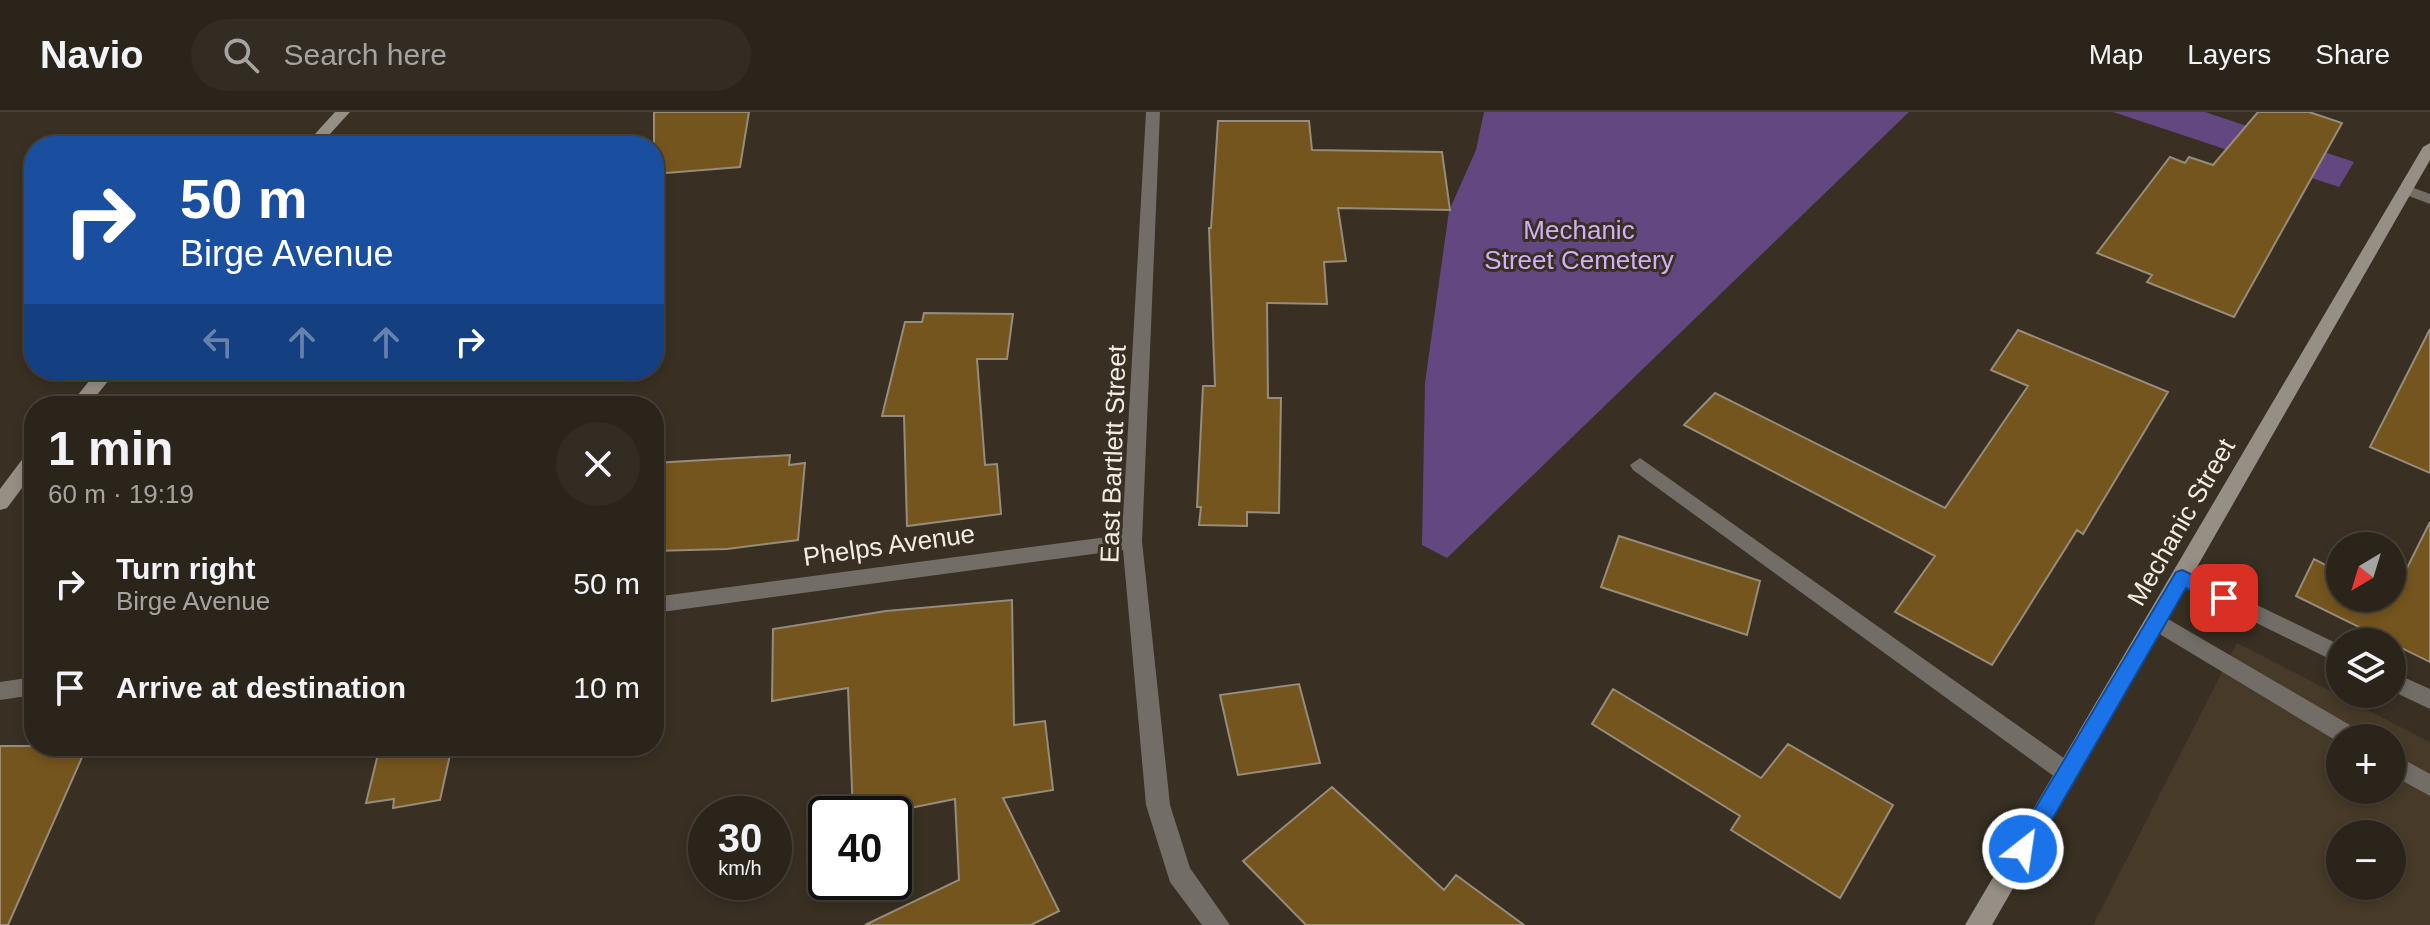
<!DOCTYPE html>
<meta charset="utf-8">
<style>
:root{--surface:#2b241a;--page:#332c23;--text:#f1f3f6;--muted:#a6a4a2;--line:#474139}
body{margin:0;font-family:Helvetica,sans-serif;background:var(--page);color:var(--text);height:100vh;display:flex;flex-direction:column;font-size:30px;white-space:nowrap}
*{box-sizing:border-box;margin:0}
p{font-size:26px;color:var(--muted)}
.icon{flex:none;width:44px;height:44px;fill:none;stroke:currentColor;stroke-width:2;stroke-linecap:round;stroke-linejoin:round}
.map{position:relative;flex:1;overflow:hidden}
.details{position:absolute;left:24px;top:284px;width:640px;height:360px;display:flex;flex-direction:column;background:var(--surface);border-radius:32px;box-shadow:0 4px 12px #0003,0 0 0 2px var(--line)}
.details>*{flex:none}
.hud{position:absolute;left:24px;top:24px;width:640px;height:244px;border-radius:32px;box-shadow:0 4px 12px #0003,0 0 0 2px var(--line);background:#1a4fa0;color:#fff;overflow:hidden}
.needle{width:52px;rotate:218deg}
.buttons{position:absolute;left:2326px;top:420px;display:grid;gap:16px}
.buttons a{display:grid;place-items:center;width:80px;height:80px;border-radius:50%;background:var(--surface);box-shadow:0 4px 12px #0003,0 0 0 2px var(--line);font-size:40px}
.speed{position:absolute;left:688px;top:684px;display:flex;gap:16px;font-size:40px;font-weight:700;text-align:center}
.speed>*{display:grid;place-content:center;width:104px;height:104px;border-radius:50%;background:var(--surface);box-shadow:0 4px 12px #0003,0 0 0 2px var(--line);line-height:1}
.speed small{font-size:20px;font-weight:400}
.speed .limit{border:4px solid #111;border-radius:12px;background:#fff;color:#111}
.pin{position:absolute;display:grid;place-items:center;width:68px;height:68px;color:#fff;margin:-34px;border-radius:16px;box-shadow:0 4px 12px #0006}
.me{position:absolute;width:88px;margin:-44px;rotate:30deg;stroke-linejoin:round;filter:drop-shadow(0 0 6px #0008)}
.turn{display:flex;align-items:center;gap:28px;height:168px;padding:0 24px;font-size:36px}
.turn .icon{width:104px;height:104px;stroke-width:2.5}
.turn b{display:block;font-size:56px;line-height:68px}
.lanes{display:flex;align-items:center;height:76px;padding:0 24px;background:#0003;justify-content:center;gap:40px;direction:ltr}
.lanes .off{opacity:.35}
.round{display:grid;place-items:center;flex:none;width:84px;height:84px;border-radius:42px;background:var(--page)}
.head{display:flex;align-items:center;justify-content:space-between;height:136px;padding:0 24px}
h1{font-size:48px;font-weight:700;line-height:60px}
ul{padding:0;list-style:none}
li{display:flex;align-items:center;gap:24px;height:104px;padding:0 24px}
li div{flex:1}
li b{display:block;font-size:30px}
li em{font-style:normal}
header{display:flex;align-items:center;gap:48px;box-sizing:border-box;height:112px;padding:0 40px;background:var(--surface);border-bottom:2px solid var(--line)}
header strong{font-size:38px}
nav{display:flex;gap:44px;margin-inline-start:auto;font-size:28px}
.search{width:560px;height:72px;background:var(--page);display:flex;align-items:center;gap:20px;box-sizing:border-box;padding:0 28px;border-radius:44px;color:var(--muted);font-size:30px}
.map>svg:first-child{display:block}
.built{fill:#473a28;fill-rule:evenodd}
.green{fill:#634781}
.building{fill:#75551e;stroke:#968c7c;stroke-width:2}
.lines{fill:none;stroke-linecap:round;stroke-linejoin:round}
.lane{fill:#726e67;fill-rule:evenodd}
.street{fill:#726e67;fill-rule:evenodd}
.secondary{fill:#968f85;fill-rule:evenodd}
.route{fill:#1a73e8;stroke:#114b97;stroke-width:2}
.labels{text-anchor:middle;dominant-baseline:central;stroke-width:6;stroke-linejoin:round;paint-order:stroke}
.park-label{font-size:26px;fill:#d2b0f9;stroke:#393023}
.street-label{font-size:26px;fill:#f3eee5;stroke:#393023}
</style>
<header>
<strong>Navio</strong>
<div class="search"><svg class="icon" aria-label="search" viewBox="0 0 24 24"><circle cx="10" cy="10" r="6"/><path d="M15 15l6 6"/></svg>Search here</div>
<nav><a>Map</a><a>Layers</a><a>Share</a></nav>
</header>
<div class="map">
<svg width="2430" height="813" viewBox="0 0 2430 813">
<rect width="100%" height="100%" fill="#393023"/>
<path class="built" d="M2237,531L2430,630V813H2093ZM2340,626H2392V678H2340ZM2340,722H2392V774H2340Z"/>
<path class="green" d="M1484,0H1909L1447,446L1422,433L1425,271L1449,99L1476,38Z
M2113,0H2205L2354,50L2339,75Z"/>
<path class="building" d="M654,0H749L740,55L654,62Z
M2258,0H2309L2342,11L2234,205L2147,170L2152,163L2097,141L2170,45L2185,51L2189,45L2213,53Z
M1218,9H1309L1312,38L1442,40L1450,98L1338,96L1346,149L1324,150L1327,192L1267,191L1268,286H1281L1279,401L1247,400V414L1199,413L1201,395H1197L1203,274H1215L1209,116H1211Z
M924,201L1013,202L1007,247H977L985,353L997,352L1001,402L907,414L904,304H882L905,210H922Z
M2430,217V361L2370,335Z
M2018,218L2168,280L2083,422L2077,418L1992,553L1895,500L1935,444L1684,313L1715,281L1945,396L2028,274L1991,258Z
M790,343L789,353L805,351L798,428L727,437L654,439V351Z
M2430,410V550L2296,484L2314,447L2340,460V486H2392Z
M1619,424L1760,469L1747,523L1601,475Z
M1012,488L1014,613L1045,609L1053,678L1003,686L1059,799L1031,813H865L959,768L955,687L880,702H853L848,576L772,589L773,517L886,499Z
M1299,572L1320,651L1238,663L1220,583Z
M1613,577L1761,666L1788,632L1893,693L1840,786L1731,718L1740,704L1592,612Z
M0,634H87L8,813H0Z
M380,634H452L440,688L393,696L394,687L366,691Z
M1332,675L1444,778L1456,763L1524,813H1306L1243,749Z"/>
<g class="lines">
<path class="lane" d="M1640,346L2075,654L2079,661L2075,668L2067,671L2059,668L1633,358L1630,353Z
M2156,500L2360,619L2363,626H2340V631L2148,515L2145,509L2148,503Z
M2392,641L2430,662V684L2392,663Z"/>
<path class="street" d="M1146,0H1160L1142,429L1170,693L1190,756L1230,813H1202L1170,770L1146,693L1123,438L654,501V485L1122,423Z
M2406,73L2430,82V92L2401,81L2398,78Z
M2182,457L2340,533V552L2175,471L2172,465L2175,459Z
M2392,560L2430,577V597L2392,579Z
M34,565V583L0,588V570Z"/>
<path class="secondary" d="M335,0H350L319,34H304Z
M2430,31V48L1992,813H1965L2423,35Z
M98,258H117L88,294H69Z
M34,339V360L7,396L0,398V377L27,341Z"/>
</g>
<path class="route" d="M2182,458L2231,481L2233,486L2231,491H2217L2186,476L2031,744L2023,747L2015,744L2012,737L2015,730L2176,460Z"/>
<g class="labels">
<g class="park-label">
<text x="1579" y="118">Mechanic<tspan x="1579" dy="30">Street Cemetery</tspan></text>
</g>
<g class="street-label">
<text transform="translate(1113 342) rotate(-88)">East Bartlett Street</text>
<text transform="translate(2181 410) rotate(-60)">Mechanic Street</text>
<text transform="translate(889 433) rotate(-8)">Phelps Avenue</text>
</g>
</g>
</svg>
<div class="buttons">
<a><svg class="needle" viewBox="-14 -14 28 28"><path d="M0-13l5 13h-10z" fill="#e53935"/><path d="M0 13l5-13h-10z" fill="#a6a4a2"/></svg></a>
<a><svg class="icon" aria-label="layers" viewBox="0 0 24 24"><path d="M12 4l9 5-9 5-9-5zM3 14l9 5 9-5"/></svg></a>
<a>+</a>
<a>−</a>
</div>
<div class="speed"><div>30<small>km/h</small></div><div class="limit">40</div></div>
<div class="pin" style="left:2224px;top:486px;background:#d93025"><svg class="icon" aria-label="arrive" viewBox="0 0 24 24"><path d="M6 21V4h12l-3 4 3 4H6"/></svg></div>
<svg class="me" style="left:2023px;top:737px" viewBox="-20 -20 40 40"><circle r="17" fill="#1a73e8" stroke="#fff" stroke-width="3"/><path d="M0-11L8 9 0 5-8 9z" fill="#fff"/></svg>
<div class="hud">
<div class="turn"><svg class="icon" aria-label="right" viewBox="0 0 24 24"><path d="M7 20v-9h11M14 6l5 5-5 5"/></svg><div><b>50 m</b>Birge Avenue</div></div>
<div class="lanes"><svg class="icon off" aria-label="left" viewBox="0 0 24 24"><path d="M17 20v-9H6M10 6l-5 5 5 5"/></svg><svg class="icon off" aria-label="ahead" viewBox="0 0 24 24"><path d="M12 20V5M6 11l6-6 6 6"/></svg><svg class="icon off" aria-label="ahead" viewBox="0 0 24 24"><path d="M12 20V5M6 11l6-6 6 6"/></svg><svg class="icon" aria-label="right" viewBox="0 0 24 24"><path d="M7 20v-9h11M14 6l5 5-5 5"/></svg></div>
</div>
<section class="details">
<div class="head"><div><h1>1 min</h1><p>60 m · 19:19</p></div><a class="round"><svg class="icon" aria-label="close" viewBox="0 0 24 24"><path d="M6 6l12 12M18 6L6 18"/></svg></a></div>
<ul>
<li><svg class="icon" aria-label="right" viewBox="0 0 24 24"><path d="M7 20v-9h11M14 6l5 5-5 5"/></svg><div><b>Turn right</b><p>Birge Avenue</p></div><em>50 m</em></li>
<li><svg class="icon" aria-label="arrive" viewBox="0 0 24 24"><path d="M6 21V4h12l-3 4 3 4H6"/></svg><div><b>Arrive at destination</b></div><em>10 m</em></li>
</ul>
</section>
</div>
